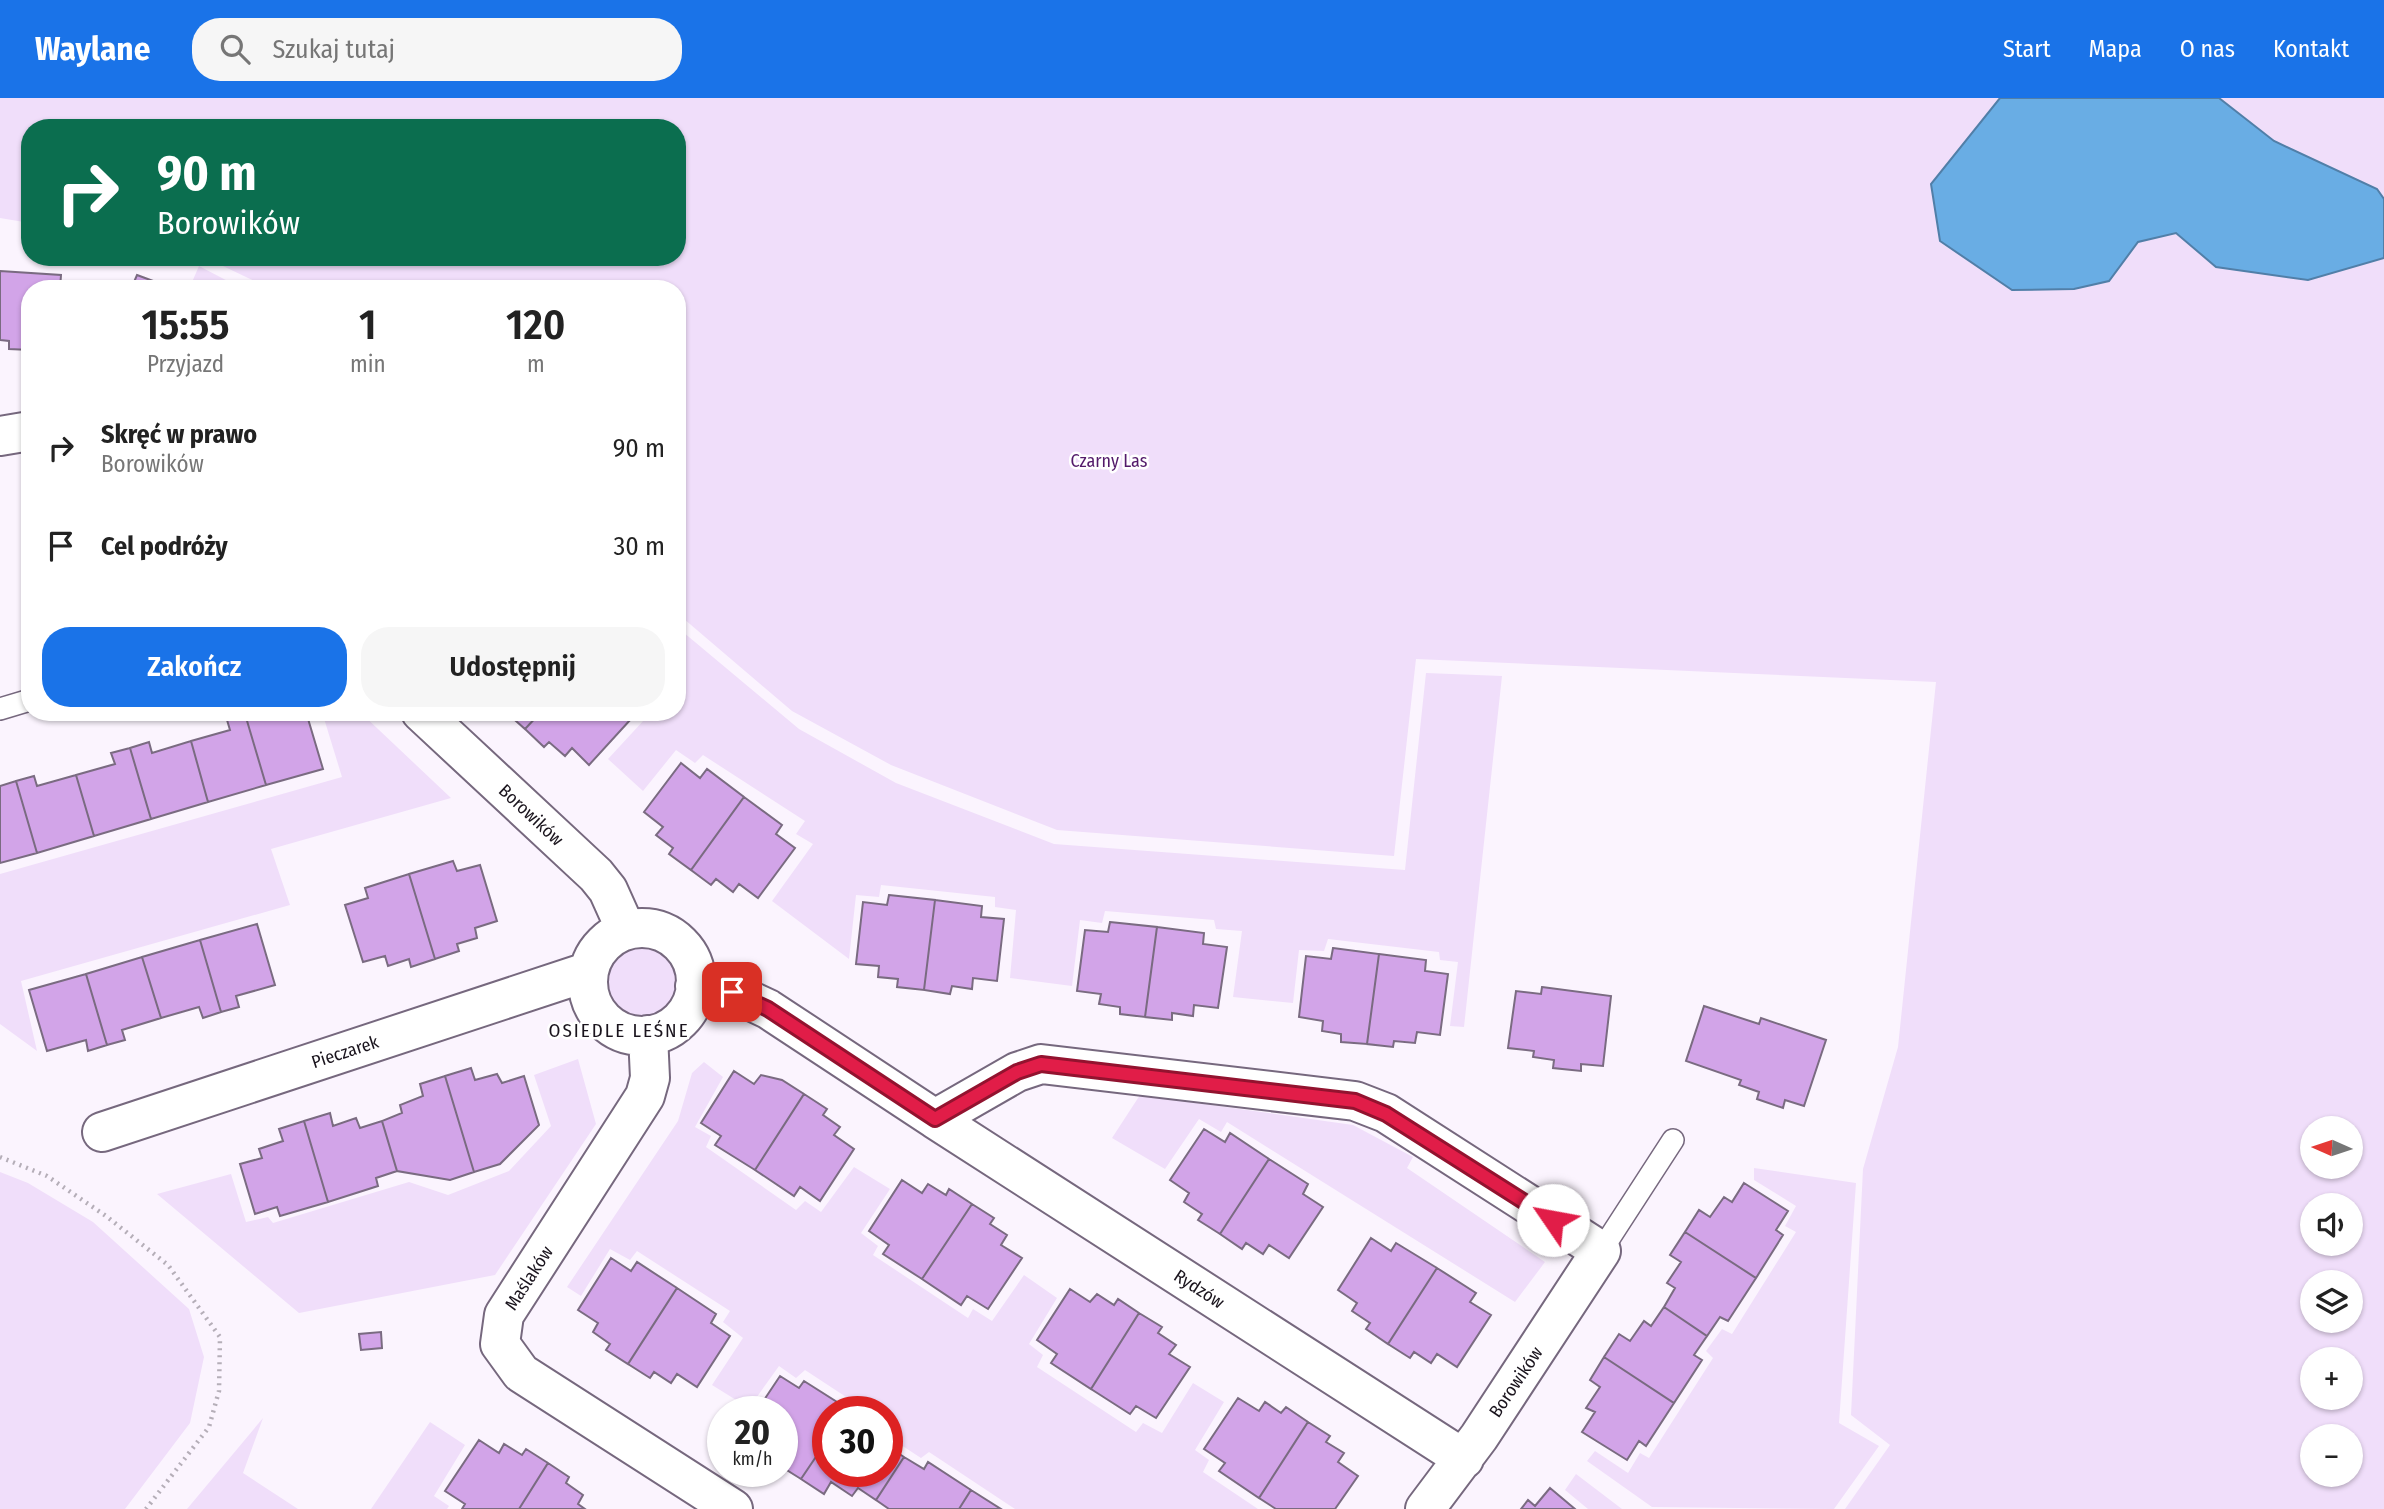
<!DOCTYPE html>
<html lang="pl">
<meta charset="utf-8">
<style>
:root{--surface:#fff;--page:#f6f6f6;--text:#222;--muted:#767676;--accent:#1a73e8}
body{margin:0;font-family:"Fira Sans Condensed",sans-serif;background:var(--page);color:var(--text);height:100vh;display:flex;flex-direction:column;font-size:26px;white-space:nowrap}
*{box-sizing:border-box;margin:0}
p{font-size:23px;color:var(--muted)}
.icon{flex:none;width:38px;height:38px;fill:none;stroke:currentColor;stroke-width:2;stroke-linecap:round;stroke-linejoin:round}
.map{position:relative;flex:1;overflow:hidden}
.details{position:absolute;left:21px;top:182px;width:665px;height:441px;display:flex;flex-direction:column;background:var(--surface);border-radius:28px;box-shadow:0 2px 5px #0004}
.details>*{flex:none}
.hud{position:absolute;left:21px;top:21px;width:665px;height:147px;border-radius:28px;box-shadow:0 2px 5px #0004;background:#0b6e4f;color:#fff;overflow:hidden}
.needle{width:46px;rotate:273deg}
.tools{position:absolute;left:2300px;top:1018px;display:grid;gap:14px}
.tools a{display:grid;place-items:center;width:63px;height:63px;border-radius:50%;background:var(--surface);box-shadow:0 2px 5px #0004;font-size:35px}
.speed{position:absolute;left:707px;top:1298px;display:flex;gap:14px;font-size:35px;font-weight:700;text-align:center}
.speed>*{display:grid;place-content:center;width:91px;height:91px;border-radius:50%;background:var(--surface);box-shadow:0 2px 5px #0004;line-height:1}
.speed small{font-size:18px;font-weight:400}
.speed .limit{border:10px solid #d22;background:#fff;color:#111}
.pin{position:absolute;display:grid;place-items:center;width:60px;height:60px;color:#fff;margin:-30px;border-radius:14px;box-shadow:0 4px 10px #0006}
.me{position:absolute;width:77px;margin:-38px;rotate:303deg;stroke-linejoin:round;filter:drop-shadow(0 0 5px #0008)}
.turn{display:flex;align-items:center;gap:24px;height:147px;padding:0 21px;font-size:32px}
.turn .icon{width:91px;height:91px;stroke-width:2.5}
.turn b{display:block;font-size:49px;line-height:60px}
.eta{display:flex;justify-content:space-evenly;align-items:center;height:119px;text-align:center}
.eta b{font-size:42px;font-weight:600;line-height:49px}
.primary-button{display:flex;gap:14px;margin-top:auto;padding:14px 21px}
.primary-button a{flex:1;height:80px;border-radius:28px;background:var(--accent);color:#fff;font-size:28px;font-weight:600;line-height:80px;text-align:center}
.primary-button a+a{background:var(--page);color:var(--text)}
ul{padding:0;list-style:none}
li{display:flex;align-items:center;gap:21px;height:98px;padding:0 21px}
li div{flex:1}
li b{display:block;font-size:26px}
li em{font-style:normal}
header{display:flex;align-items:center;gap:42px;box-sizing:border-box;height:98px;padding:0 35px;background:var(--accent);color:#fff}
header strong{font-size:33px}
nav{display:flex;gap:38px;margin-inline-start:auto;font-size:24px}
.search{width:490px;height:63px;background:var(--page);display:flex;align-items:center;gap:18px;box-sizing:border-box;padding:0 24px;border-radius:28px;color:var(--muted);font-size:26px}
.map>svg:first-child{display:block}
.green{fill:#f0defa;fill-rule:evenodd}
.water{fill:#69ade4;stroke:#517fa8;stroke-width:2}
.building{fill:#d2a4e8;stroke:#7a6b81;stroke-width:2}
.lines{fill:none;stroke-linecap:round;stroke-linejoin:round}
.service-casing{stroke:#76687e;stroke-width:24}
.minor-casing{stroke:#76687e;stroke-width:42}
.path{stroke:#b5aeb8;stroke-width:4.5;stroke-dasharray:2 5;stroke-linecap:butt}
.service{stroke:#fff;stroke-width:21}
.minor{stroke:#fff;stroke-width:38}
.route-casing{stroke:#92132f;stroke-width:18}
.route{stroke:#e11d48;stroke-width:12}
.labels{text-anchor:middle;dominant-baseline:central;stroke-width:5;stroke-linejoin:round;paint-order:stroke}
.park-label{font-size:18px;fill:#531a6a;stroke:#fff}
.street-label{font-size:18px;fill:#1a141d;stroke:#fff}
.neighbourhood-label{font-size:19px;letter-spacing:2px;fill:#1a141d;stroke:#fff}
</style>
<header>
<strong>Waylane</strong>
<div class="search"><svg class="icon" aria-label="search" viewBox="0 0 24 24"><circle cx="10" cy="10" r="6"/><path d="M15 15l6 6"/></svg>Szukaj tutaj</div>
<nav><a>Start</a><a>Mapa</a><a>O nas</a><a>Kontakt</a></nav>
</header>
<div class="map">
<svg width="2384" height="1411" viewBox="0 0 2384 1411">
<rect width="100%" height="100%" fill="#fbf4fe"/>
<path class="green" d="M0,0H2000L1931,86L2109,183L2138,144L2176,135L2216,169L2307,182L2384,160V1411H1845L1890,1347L1851,1317L1863,1071L1898,949L1936,584L1416,561L1394,758L1057,732L891,667L792,613L677,515V191H271L204,159H677V30H30V125L0,120ZM2312,1031H2350V1069H2312ZM2312,1108H2350V1146H2312ZM2312,1185H2350V1223H2312ZM2312,1262H2350V1300H2312ZM2312,1339H2350V1377H2312Z
M2219,0H2384V101L2377,91L2274,43Z
M199,168L243,191H189Z
M677,529L799,631L896,685L1054,746L1405,772L1426,575L1502,578L1464,929L1450,928L1458,864L1440,862L1439,854L1328,841L1324,853L1299,852L1293,905L1233,899L1242,833L1216,831L1214,822L1105,813L1102,825L1080,822L1072,888L1010,880L1016,812L995,809V799L881,787L879,799L856,797L849,861L772,803L813,746L796,736L805,723L703,657L695,665L676,652L643,693L608,661L644,622L635,614H677Z
M322,614H360L451,700L271,751L290,807L21,883L37,953L0,926V776L342,679Z
M605 882a37 37 0 1 1 74 0a37 37 0 1 1-74 0Z
M578,961L596,1026L495,1177L299,1215L157,1096L231,1076L246,1124L268,1119L273,1125L409,1084L448,1097L509,1073L551,1028L534,977Z
M704,964L723,979L695,1029L711,1038L706,1049L796,1112L805,1103L821,1114L854,1069L890,1091L861,1135L878,1148L873,1157L968,1220L973,1211L992,1223L1024,1177L1057,1200L1029,1246L1043,1257L1037,1269L1136,1334L1143,1325L1162,1335L1193,1285L1224,1304L1195,1352L1209,1362L1203,1374L1258,1411H1015L929,1354L921,1360L898,1345L903,1337L887,1326V1314H869L805,1272L796,1280L779,1268L749,1310L712,1287L743,1240L723,1224L730,1213L637,1153L630,1162L610,1151L581,1198L567,1189L678,1023L692,975Z
M1140,997L1353,1027L1413,1059L1407,1070L1545,1164L1515,1204L1227,1024L1221,1034L1199,1021L1165,1071L1112,1040Z
M1754,1070L1856,1085L1839,1325L1879,1348L1834,1411L1652,1409L1587,1363L1595,1353L1628,1375L1640,1355L1649,1360L1713,1260L1706,1253L1722,1231L1732,1236L1796,1134L1785,1128L1796,1108L1754,1082Z
M0,1074L28,1085L93,1124L189,1211L204,1259L190,1325L125,1411H0Z
M263,1320L243,1375L298,1411H187Z
M430,1324L465,1347L434,1398L449,1408L447,1411H371Z
M1576,1376L1622,1411H1588L1565,1392Z"/>
<path class="water" d="M2000,0H2219L2274,43L2377,91L2384,101V160L2308,182L2216,169L2176,135L2138,144L2109,183L2074,191L2012,192L1940,143L1931,86Z"/>
<path class="building" d="M0,173L61,177L60,191H30V252L9,251V243L0,242Z
M137,177L172,190L131,191Z
M251,614H264L266,621L289,614H306L323,671L266,687L245,616Z
M506,614H541L525,631Z
M541,614H623L631,621L589,667L572,650L565,658L549,644L544,649L525,631Z
M245,616L266,687L208,704L191,643L230,632L227,622Z
M191,643L208,704L151,721L130,650L149,644L152,655Z
M130,650L151,721L94,738L76,677L115,666L111,655Z
M681,665L700,680L707,671L744,699L691,772L669,756L673,750L656,737L663,729L644,714Z
M76,677L94,738L37,755L16,683L34,678L37,688Z
M16,683L37,755L0,765V688Z
M744,699L782,727L776,736L795,750L758,800L739,786L733,794L716,781L711,787L691,772Z
M453,763L457,773L480,767L497,823L475,830L477,840L457,846L459,853L435,861L409,776Z
M409,776L435,861L411,869L409,861L388,868L385,858L363,864L345,807L368,800L365,790Z
M889,797L935,802L924,892L897,889L898,881L878,879L879,868L856,866L863,804L887,807Z
M935,802L982,808L981,819L1004,821L997,883L973,880L972,891L952,888L950,896L924,892Z
M1110,824L1157,829L1145,919L1120,916V909L1099,906L1101,896L1077,893L1085,832L1108,834Z
M257,826L275,887L236,898L239,909L221,914L200,842Z
M1157,829L1204,835L1203,846L1227,849L1218,910L1194,907L1193,918L1172,915V922L1145,919Z
M200,842L221,914L203,920L199,909L161,920L142,859Z
M1333,850L1379,856L1367,946L1341,944V936L1322,933L1323,923L1299,919L1306,858L1331,861Z
M1379,856L1426,862L1425,873L1448,876L1440,937L1417,934L1415,945L1394,943L1393,949L1367,946Z
M142,859L161,920L122,932L125,942L107,947L86,876Z
M86,876L107,947L88,953L86,942L47,953L29,892Z
M1542,889L1611,898L1603,968L1581,966V973L1553,970L1554,962L1533,959L1534,953L1508,950L1516,893L1541,896Z
M1704,908L1759,926L1761,920L1826,942L1804,1008L1785,1002L1783,1010L1757,1001L1759,994L1739,987L1741,982L1686,963Z
M471,970L475,982L497,976L502,985L524,978L539,1027L500,1066L474,1074L445,978Z
M734,973L754,986L761,977L782,982L804,996L755,1072L715,1047L721,1038L701,1025Z
M445,978L474,1074L450,1082L397,1073L382,1023L402,1015L400,1007L423,998L420,986Z
M804,996L827,1011L823,1017L840,1029L834,1037L854,1051L820,1103L800,1089L794,1098L755,1072Z
M330,1015L333,1028L356,1020L360,1030L382,1023L397,1073L376,1080L378,1088L328,1104L304,1023Z
M304,1023L328,1104L280,1118L277,1109L255,1116L240,1066L262,1060L259,1051L283,1043L279,1031Z
M1204,1031L1225,1044L1230,1035L1269,1061L1220,1136L1198,1122L1202,1116L1184,1104L1189,1095L1170,1082Z
M1269,1061L1308,1086L1303,1096L1323,1109L1289,1160L1269,1147L1263,1156L1246,1145L1242,1151L1220,1136Z
M902,1082L922,1095L928,1086L946,1097L949,1091L972,1106L922,1181L883,1156L889,1147L869,1133Z
M1744,1085L1788,1113L1776,1132L1783,1137L1756,1180L1685,1134L1699,1112L1710,1119L1724,1099L1732,1104Z
M972,1106L994,1120L990,1126L1007,1137L1001,1147L1022,1160L988,1211L967,1198L961,1207L922,1181Z
M1685,1134L1756,1180L1728,1223L1720,1219L1707,1238L1664,1209L1675,1190L1667,1185L1681,1164L1670,1157Z
M1371,1140L1391,1153L1396,1145L1437,1170L1388,1246L1366,1231L1370,1225L1352,1213L1357,1205L1338,1192Z
M611,1160L631,1173L637,1164L677,1190L628,1266L606,1252L610,1246L593,1234L598,1225L578,1212Z
M1437,1170L1476,1195L1470,1204L1491,1217L1457,1269L1437,1256L1431,1265L1414,1254L1410,1260L1388,1246Z
M677,1190L716,1216L711,1225L730,1238L697,1289L677,1276L671,1285L654,1274L650,1280L628,1266Z
M1070,1191L1090,1204L1097,1196L1114,1207L1118,1201L1139,1215L1091,1291L1051,1265L1057,1256L1037,1242Z
M1664,1209L1707,1238L1694,1257L1702,1262L1674,1305L1604,1259L1619,1236L1630,1243L1644,1223L1651,1228Z
M1139,1215L1162,1229L1158,1235L1176,1247L1169,1256L1190,1269L1156,1320L1136,1308L1130,1316L1091,1291Z
M381,1234L382,1250L361,1252L359,1236Z
M1604,1259L1674,1305L1646,1348L1639,1343L1627,1362L1582,1334L1595,1314L1586,1310L1600,1289L1590,1282Z
M780,1278L799,1290L804,1283L848,1311L845,1314H828V1341L801,1381L782,1369L786,1356L782,1353V1314H756Z
M1238,1300L1259,1313L1265,1304L1281,1315L1286,1309L1308,1324L1259,1400L1219,1373L1225,1365L1204,1351Z
M1308,1324L1330,1338L1326,1344L1344,1355L1338,1364L1358,1378L1335,1411H1276L1259,1400Z
M828,1341V1374H887V1348L904,1359L876,1402L858,1390L852,1398L831,1384L824,1396L801,1381Z
M479,1342L499,1355L504,1346L522,1357L526,1351L548,1365L519,1411H462L465,1406L445,1393Z
M904,1359L924,1371L928,1364L971,1392L959,1411H889L876,1402Z
M548,1365L569,1379L566,1385L583,1397L578,1406L585,1411H519Z
M1550,1390L1575,1411H1521L1528,1402L1535,1408Z
M971,1392L1001,1411H959Z"/>
<g class="lines">
<defs>
<path id="service" d="M0,611L30,602
M1601,1153L1673,1042"/>
<path id="minor" d="M0,338L30,333
M421,614L596,777L608,792L626,832
M588 884a54 54 0 1 1 108 0a54 54 0 1 1-108 0Z
M695,888L732,894L768,911L935,1021L1017,974L1041,966L1355,1003L1386,1015L1601,1153L1479,1339L1425,1411
M648,937L650,980L645,998L504,1217L500,1246L521,1275L733,1411
M935,1021L1464,1361
M102,1034L587,874"/>
</defs>
<use href="#service" class="service-casing"/>
<use href="#minor" class="minor-casing"/>
<path class="path" d="M0,1059L47,1078L106,1118L168,1167L220,1239L219,1293L209,1329L146,1411"/>
<use href="#service" class="service"/>
<use href="#minor" class="minor"/>
</g>
<g class="lines">
<defs>
<path id="route" d="M732,894L768,911L935,1021L1017,974L1041,966L1355,1003L1386,1016L1553,1122"/>
</defs>
<use href="#route" class="route-casing"/>
<use href="#route" class="route"/>
</g>
<g class="labels">
<g class="park-label">
<text x="1109" y="363">Czarny Las</text>
</g>
<g class="street-label">
<text transform="translate(531 717) rotate(43)">Borowików</text>
<text transform="translate(345 954) rotate(-18)">Pieczarek</text>
<text transform="translate(529 1180) rotate(-57)">Maślaków</text>
<text transform="translate(1199 1191) rotate(33)">Rydzów</text>
<text transform="translate(1516 1284) rotate(-56)">Borowików</text>
</g>
<g class="neighbourhood-label">
<text x="619" y="932">OSIEDLE LEŚNE</text>
</g>
</g>
</svg>
<div class="tools">
<a><svg class="needle" viewBox="-14 -14 28 28"><path d="M0-13l5 13h-10z" fill="#e53935"/><path d="M0 13l5-13h-10z" fill="#767676"/></svg></a>
<a><svg class="icon" aria-label="sound" viewBox="0 0 24 24"><path d="M4 9h4l5-4v14l-5-4H4zM17 9q2 3 0 6"/></svg></a>
<a><svg class="icon" aria-label="layers" viewBox="0 0 24 24"><path d="M12 4l9 5-9 5-9-5zM3 14l9 5 9-5"/></svg></a>
<a>+</a>
<a>−</a>
</div>
<div class="speed"><div>20<small>km/h</small></div><div class="limit">30</div></div>
<div class="pin" style="left:732px;top:894px;background:#d93025"><svg class="icon" aria-label="arrive" viewBox="0 0 24 24"><path d="M6 21V4h12l-3 4 3 4H6"/></svg></div>
<svg class="me" style="left:1553px;top:1122px" viewBox="-20 -20 40 40"><circle r="19" fill="#fff"/><path d="M0-13L10 11 0 6-10 11z" fill="#e11d48"/></svg>
<div class="hud">
<div class="turn"><svg class="icon" aria-label="right" viewBox="0 0 24 24"><path d="M7 20v-9h11M14 6l5 5-5 5"/></svg><div><b>90 m</b>Borowików</div></div>
</div>
<section class="details">
<div class="eta">
<div><b>15:55</b><p>Przyjazd</p></div>
<div><b>1</b><p>min</p></div>
<div><b>120</b><p>m</p></div>
</div>
<ul>
<li><svg class="icon" aria-label="right" viewBox="0 0 24 24"><path d="M7 20v-9h11M14 6l5 5-5 5"/></svg><div><b>Skręć w prawo</b><p>Borowików</p></div><em>90 m</em></li>
<li><svg class="icon" aria-label="arrive" viewBox="0 0 24 24"><path d="M6 21V4h12l-3 4 3 4H6"/></svg><div><b>Cel podróży</b></div><em>30 m</em></li>
</ul>
<div class="primary-button"><a>Zakończ</a><a>Udostępnij</a></div>
</section>
</div>
